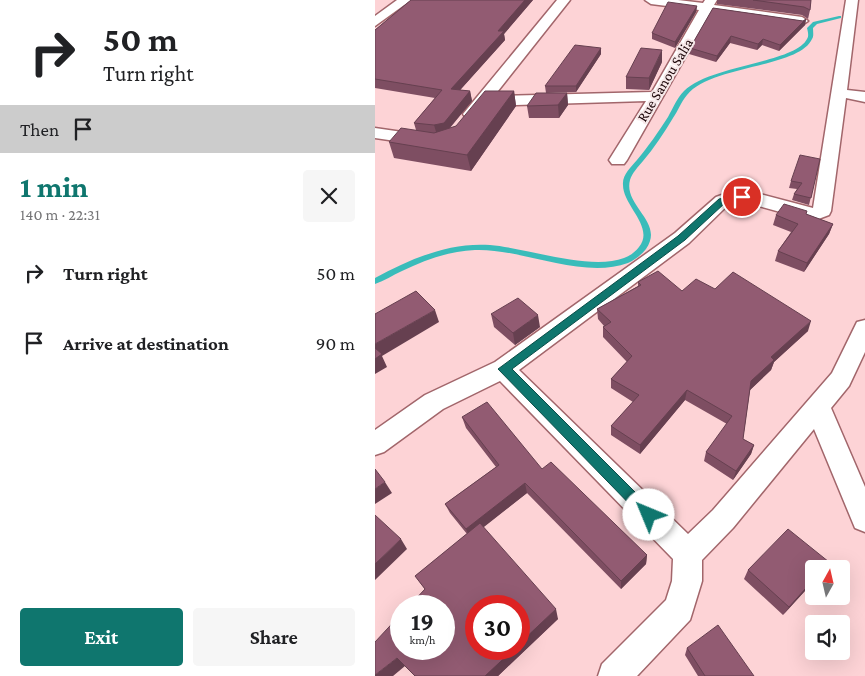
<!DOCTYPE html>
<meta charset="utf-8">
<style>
:root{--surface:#fff;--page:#f6f6f6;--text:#202124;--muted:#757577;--accent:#0f766e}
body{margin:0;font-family:"Crimson Pro",serif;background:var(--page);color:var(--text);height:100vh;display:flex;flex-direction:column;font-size:19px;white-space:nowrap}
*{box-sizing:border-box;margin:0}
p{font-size:16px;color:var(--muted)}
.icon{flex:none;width:28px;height:28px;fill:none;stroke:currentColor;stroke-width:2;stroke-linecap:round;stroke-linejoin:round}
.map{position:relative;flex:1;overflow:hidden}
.panel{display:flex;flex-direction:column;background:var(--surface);width:375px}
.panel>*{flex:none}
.top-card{background:#fff;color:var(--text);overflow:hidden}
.needle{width:32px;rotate:8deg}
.fabs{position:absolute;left:430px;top:560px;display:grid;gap:10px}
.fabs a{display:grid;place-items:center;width:45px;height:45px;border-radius:5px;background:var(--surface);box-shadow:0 5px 20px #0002;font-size:25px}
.speed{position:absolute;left:15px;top:595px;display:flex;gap:10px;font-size:25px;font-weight:700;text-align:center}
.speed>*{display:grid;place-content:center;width:65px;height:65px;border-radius:50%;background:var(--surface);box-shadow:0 5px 20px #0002;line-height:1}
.speed small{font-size:12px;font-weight:400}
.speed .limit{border:8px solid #d22;background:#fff;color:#111}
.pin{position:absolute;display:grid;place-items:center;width:42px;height:42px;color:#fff;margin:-21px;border:2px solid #fff;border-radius:50%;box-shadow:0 1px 5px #0007}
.me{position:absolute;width:55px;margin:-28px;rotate:315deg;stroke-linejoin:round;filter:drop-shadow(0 0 4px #0008)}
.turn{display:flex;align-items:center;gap:18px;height:105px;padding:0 20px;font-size:22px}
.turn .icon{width:65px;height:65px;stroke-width:2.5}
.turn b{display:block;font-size:35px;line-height:42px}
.then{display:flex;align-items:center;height:48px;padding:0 20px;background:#0003;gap:10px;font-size:19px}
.round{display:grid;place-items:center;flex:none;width:52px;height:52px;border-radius:5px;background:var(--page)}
.headline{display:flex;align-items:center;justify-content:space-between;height:85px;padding:0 20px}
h1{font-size:30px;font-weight:700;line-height:38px;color:var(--accent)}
.action{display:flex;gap:10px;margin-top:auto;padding:10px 20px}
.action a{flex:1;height:58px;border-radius:5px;background:var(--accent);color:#fff;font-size:20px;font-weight:700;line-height:58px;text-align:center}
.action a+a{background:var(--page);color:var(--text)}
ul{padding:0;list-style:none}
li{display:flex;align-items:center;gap:15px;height:70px;padding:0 20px}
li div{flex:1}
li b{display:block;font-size:19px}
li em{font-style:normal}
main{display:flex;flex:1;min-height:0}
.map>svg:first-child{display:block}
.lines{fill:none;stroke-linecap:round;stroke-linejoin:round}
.stream{fill:#39bcba;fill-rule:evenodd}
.minor-casing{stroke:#a2666b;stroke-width:3}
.minor{fill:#fff;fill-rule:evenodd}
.wall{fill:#7e4e62}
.shaded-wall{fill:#664050}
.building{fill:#925b72;stroke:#664050}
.route{fill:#0f766e;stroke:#0a4d48}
.labels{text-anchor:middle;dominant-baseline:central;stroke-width:4;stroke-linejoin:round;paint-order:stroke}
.far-street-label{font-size:15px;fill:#1d070a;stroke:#f6e8e9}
</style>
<main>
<section class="panel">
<div class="top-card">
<div class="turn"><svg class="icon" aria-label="right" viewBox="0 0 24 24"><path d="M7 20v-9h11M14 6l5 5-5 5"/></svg><div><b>50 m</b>Turn right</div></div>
<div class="then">Then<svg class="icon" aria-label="arrive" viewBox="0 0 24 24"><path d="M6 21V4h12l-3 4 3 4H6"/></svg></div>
</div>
<div class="headline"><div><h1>1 min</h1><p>140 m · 22:31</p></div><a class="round"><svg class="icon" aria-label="close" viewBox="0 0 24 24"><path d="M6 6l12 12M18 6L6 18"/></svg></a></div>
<ul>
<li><svg class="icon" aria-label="right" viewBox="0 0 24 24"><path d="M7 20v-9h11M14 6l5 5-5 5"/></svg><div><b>Turn right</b></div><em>50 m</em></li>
<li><svg class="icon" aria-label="arrive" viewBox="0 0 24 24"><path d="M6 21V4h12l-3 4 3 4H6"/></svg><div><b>Arrive at destination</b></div><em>90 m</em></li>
</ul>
<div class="action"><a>Exit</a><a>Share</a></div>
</section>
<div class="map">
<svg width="490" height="676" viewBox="0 0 490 676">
<rect width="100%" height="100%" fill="#fdd3d6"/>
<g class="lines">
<path class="stream" d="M464,16H466V18L442,24L438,28C438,32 439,36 437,39C424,68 336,65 312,95C306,102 303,111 298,118C289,133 279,148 268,161C263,167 257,173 255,180C248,206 290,222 271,249C266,255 260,260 253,263C207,280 147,248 100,250C74,251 50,260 27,271C18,275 9,281 0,284V278C35,259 74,242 115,245C152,248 215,271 249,258C255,256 260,252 264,247C280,227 248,206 248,185C247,175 256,167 262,160C273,147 284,131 293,117C298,108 302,98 309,91C335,65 420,63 432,39C434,36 433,32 432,28L438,22Z"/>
<defs>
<path id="minor" d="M22,0H36L0,26V16Z
M182,0H195L119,96L277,92L324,10L276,4L270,0H303L328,3L330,0H342L339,5L427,17L433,21L427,25L336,12L252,160L249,164H237L234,160L271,101L111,106L102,117H90L88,114Z
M471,0H483L472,90L490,92V102L471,98L456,211L454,215L438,221L373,203L353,205L314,243L144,370L313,534L338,510L457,373L482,322L490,320V352L474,386L456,408L490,487V532L480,528L439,429L358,528L327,560V581L315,620L262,676H223L227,664L291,600L297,581L298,559L125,381L68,409L9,452L0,455V430L50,395L120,362L300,233L341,197L358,191H374L438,208Z
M0,128L48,135L54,136L56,140L54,144L48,145L0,138Z"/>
</defs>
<use href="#minor" class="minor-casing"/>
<use href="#minor" class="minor"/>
</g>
<path class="wall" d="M36,0H158L129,34L130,40L85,90L95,91L97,101L75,128L81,126L139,91L141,106L96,171L19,158L14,142L41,130L39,123L60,98L0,88V30Z
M342,0H436L435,10L433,19L427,15L342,4Z
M322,6L321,12L300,48L277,39V33Z
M338,8L428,21L431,19L430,25L404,51L387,45L382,50L355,43L341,62L314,54L315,48Z
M226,48V54L201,92L171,93L170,86Z
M287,62L274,90L251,89V77Z
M192,93L193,105L184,118H154L152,106Z
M445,159L434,205L417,200L419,194L422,189L414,188L416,181Z
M431,214L458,224L454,234L429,272L400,261L403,251L416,232L398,225L401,215Z
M263,282L307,291L340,289L433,331L399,362L396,370L375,390L368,439L379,445L376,454L358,480L329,461L331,452L352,424L310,400L265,454L236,435V426L258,402L236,388V379L252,362L228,337V327L229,326L223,319L222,309L263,286Z
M116,314L165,327L140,345L119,327Z
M87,417L167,469L272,555L271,564L246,589L152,493L108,527L183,619L123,676H40L50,589L40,576L92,534L75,513L70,504L121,467L91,428Z
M373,570L439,581L408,615L369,579Z
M312,648L379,676H323L310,655Z"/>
<path class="shaded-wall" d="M150,0H158L129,34L130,40L78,98L76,89L123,31Z
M322,6L321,12L300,48V42Z
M431,19L430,25L404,51L405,45Z
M356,36L355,43L341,62L342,56Z
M388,39L387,45L382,50L383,44Z
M226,48V54L201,92V86Z
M287,50V62L274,90V78Z
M95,91L97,101L71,132L62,135L59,125Z
M139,91L141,106L96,171L92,155Z
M192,93L193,105L184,118L183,105Z
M458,224L454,234L429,272L432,263Z
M60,310L64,322L7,356L12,367L0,374V344Z
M163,315L165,327L140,345L138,333Z
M436,321L433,331L399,362L396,370L374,391L376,381L396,357Z
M312,390L310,400L265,454V445Z
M379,445L376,454L358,480L361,471Z
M10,482L17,493L0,504V489Z
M150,483L152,493L95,538L91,529Z
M26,539L32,549L0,580V564Z
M272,555L271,564L246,589V581Z
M439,579V581L408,615L414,607Z
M181,609L183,619L123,676H110L139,649H144V644Z
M22,658L30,666L18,676H0V675Z"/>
<path class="building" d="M36,0H150L123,31H129L76,89L95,91L69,123L59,125L39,123L67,90L0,79V30Z
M378,0H436L435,10L429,7Z
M293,2L322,6L300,42L277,33Z
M338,8L428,21L431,19L405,45L388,39L383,44L356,36L342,56L315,48Z
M200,45L226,48L201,86H170Z
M266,48L287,50L274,78L251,77Z
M110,91H139L92,155L14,142L26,128L59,133L81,126Z
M161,93H192L183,105L152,106Z
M425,155L445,159L436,198L419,194L427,183L416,181Z
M409,204L432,211L431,214L458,224L432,263L403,251L423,224L401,215Z
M283,271L307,291L321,279L340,289L358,272L436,321L396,357L399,360L376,381L368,439L379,445L361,471L331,452L357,416L312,390L265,445L236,426L264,395L236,379L257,356L228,327L236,322L222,309L266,285L263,282Z
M41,291L60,310L0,344V314Z
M143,298L163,315L138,333L116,314Z
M0,348L7,354L0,359Z
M112,402L167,469L176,462L272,555L246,581L150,483L91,529L70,504L124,465L87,417Z
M0,469L10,482L0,489Z
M0,515L26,539L0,564Z
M105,523L181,609L144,644V606H101V649H139L110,676H40L22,658L0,675V642L26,614V649H69V606H34L50,589L40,576Z
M413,529L454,562L448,569H439V579L414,607L373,570Z
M343,625L379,676H330L312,648Z"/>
<path class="route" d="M367,194L371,197L370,199L350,203L310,240L137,369L278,510L281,515L278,519L274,521L269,519L123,369L303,236L344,199Z"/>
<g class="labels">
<g class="far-street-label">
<text transform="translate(290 80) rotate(-59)">Rue Sanou Salia</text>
</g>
</g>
</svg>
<div class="fabs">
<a><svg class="needle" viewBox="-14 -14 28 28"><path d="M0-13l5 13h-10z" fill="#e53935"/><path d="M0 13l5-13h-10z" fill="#757577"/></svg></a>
<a><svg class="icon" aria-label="sound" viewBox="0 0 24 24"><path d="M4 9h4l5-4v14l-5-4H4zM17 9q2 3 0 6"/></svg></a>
</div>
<div class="speed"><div>19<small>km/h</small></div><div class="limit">30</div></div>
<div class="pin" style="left:367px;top:197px;background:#d93025"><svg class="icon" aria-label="arrive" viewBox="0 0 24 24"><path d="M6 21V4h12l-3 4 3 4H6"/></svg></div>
<svg class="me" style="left:274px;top:515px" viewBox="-20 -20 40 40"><circle r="19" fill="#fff"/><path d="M0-13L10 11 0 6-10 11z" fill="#0f766e"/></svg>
</div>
</main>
